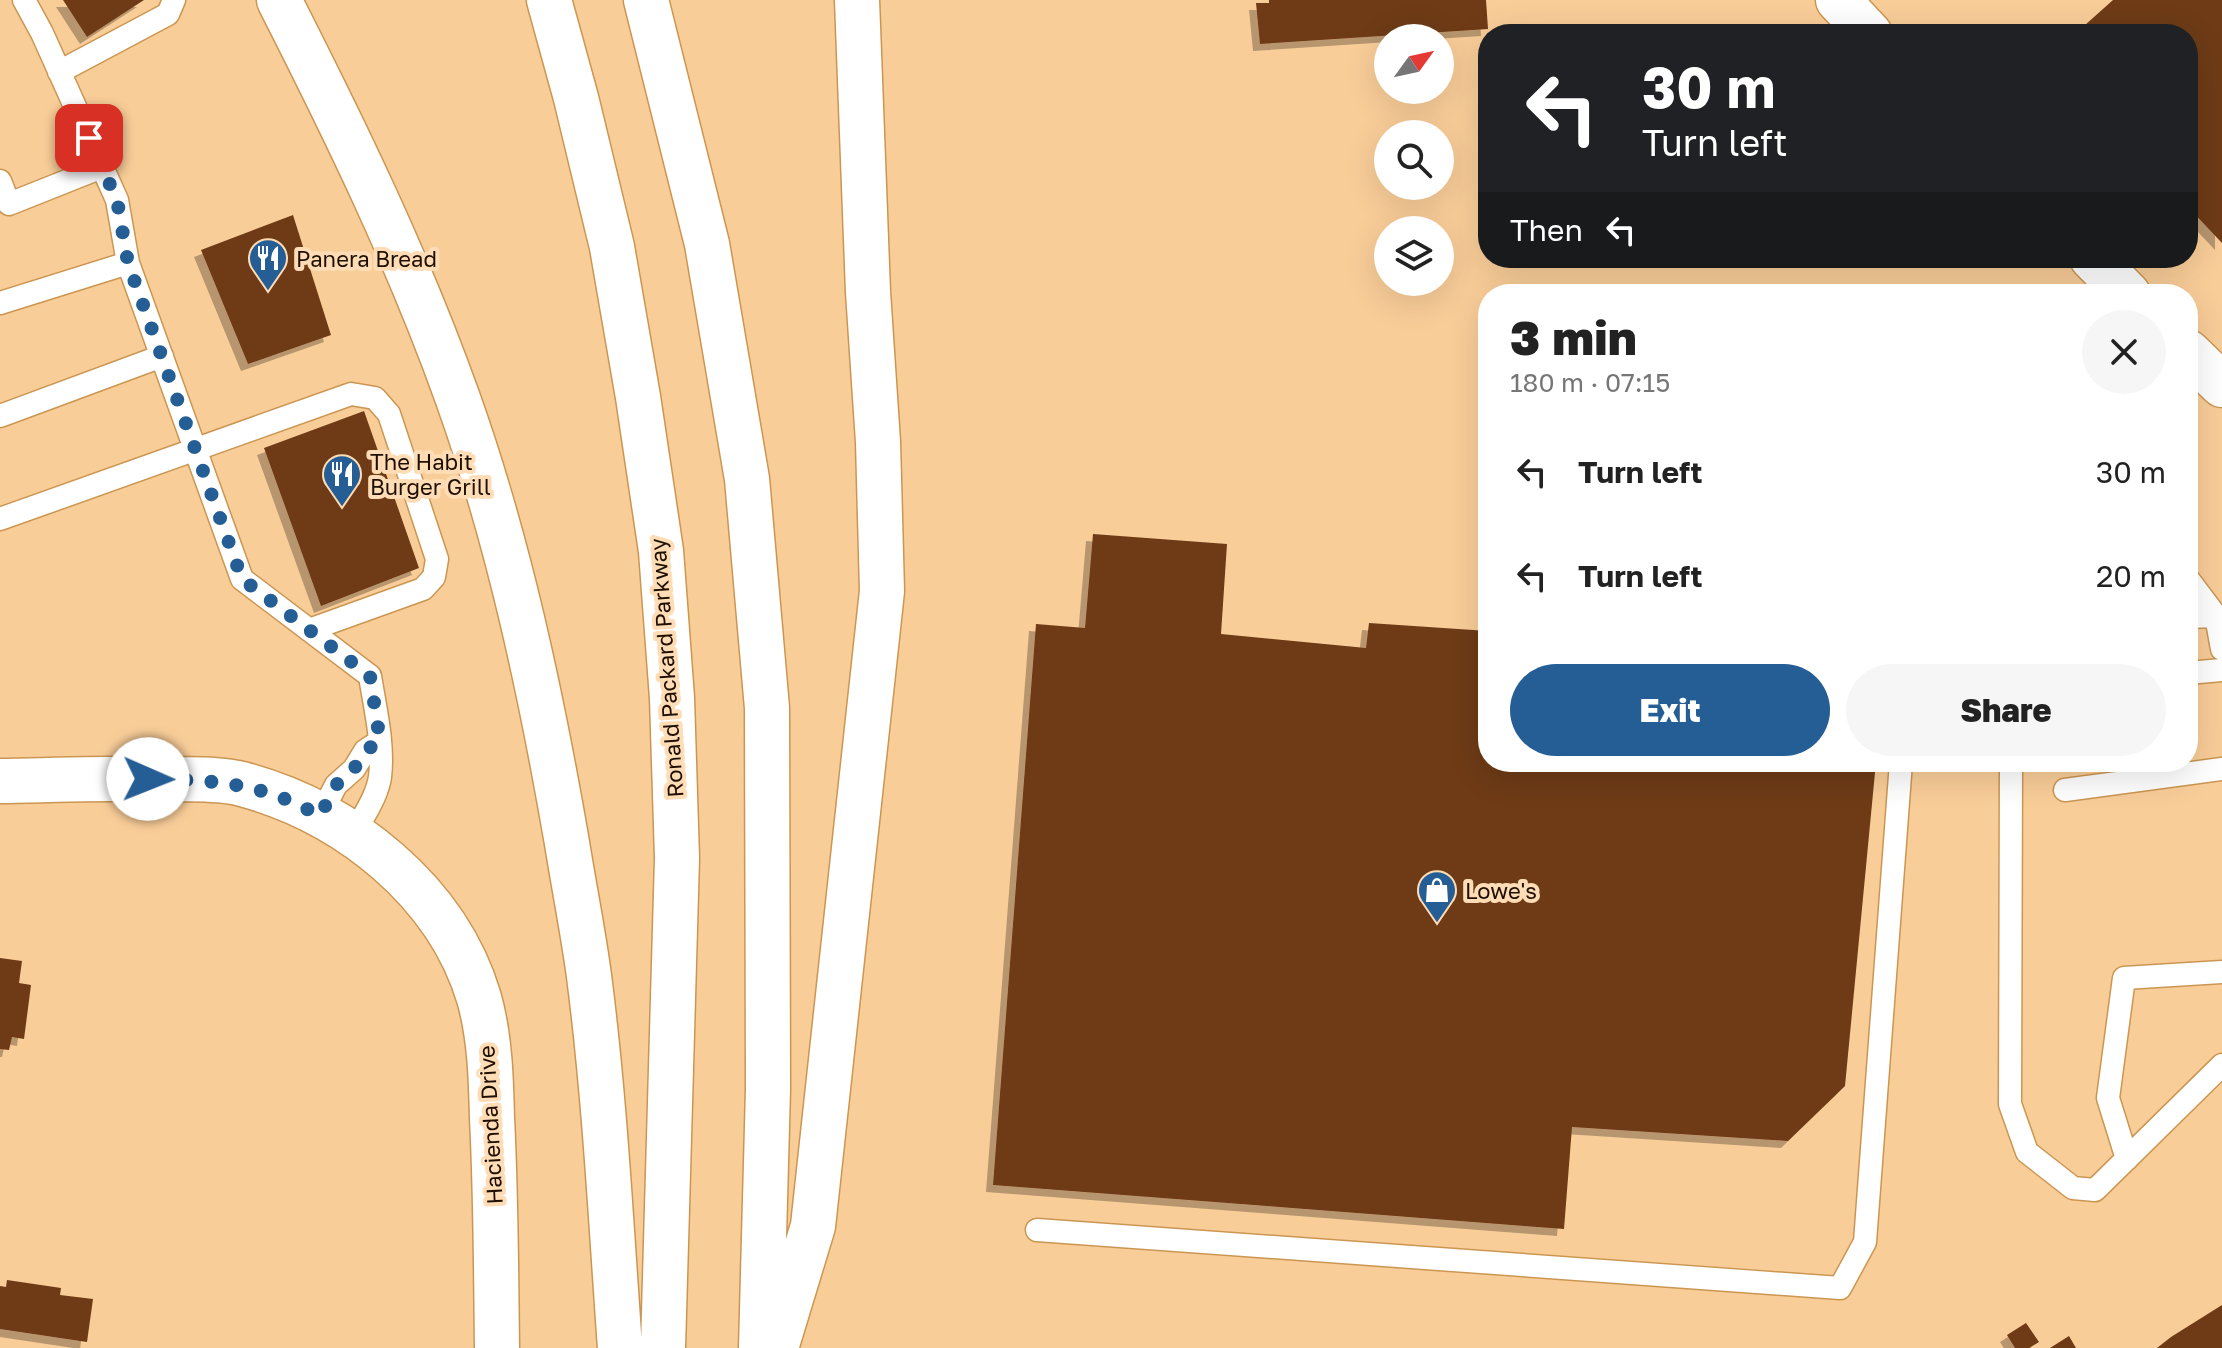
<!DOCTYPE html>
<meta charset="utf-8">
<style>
:root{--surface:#fff;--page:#f6f6f6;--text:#222;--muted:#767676;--accent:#255d95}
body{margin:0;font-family:"Golos Text",sans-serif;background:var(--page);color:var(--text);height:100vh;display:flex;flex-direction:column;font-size:30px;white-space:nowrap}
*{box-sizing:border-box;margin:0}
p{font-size:26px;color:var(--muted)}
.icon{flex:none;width:44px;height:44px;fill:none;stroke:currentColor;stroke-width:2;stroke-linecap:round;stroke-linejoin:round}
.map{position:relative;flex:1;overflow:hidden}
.details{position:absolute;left:1478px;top:284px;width:720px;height:488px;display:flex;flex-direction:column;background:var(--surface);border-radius:32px;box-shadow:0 8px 32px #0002}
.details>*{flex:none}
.banner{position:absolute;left:1478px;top:24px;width:720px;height:244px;border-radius:32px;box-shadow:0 8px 32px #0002;background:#202124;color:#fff;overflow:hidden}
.needle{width:52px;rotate:57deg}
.buttons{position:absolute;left:1374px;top:24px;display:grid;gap:16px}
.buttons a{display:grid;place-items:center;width:80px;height:80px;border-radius:50%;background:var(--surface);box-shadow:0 8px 32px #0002;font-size:40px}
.pin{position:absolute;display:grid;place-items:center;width:68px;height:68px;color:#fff;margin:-34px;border-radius:16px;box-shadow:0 4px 12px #0006}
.me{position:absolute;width:88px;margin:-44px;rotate:91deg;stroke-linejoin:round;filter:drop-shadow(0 0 6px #0008)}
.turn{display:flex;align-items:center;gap:28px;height:168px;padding:0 32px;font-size:36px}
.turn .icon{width:104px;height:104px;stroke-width:2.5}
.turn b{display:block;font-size:56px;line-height:68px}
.then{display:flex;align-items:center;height:76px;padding:0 32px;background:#0003;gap:16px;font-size:30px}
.round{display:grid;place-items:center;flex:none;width:84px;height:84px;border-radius:42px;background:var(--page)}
.headline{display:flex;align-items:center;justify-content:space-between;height:136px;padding:0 32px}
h1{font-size:48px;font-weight:800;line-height:60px}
.cta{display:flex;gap:16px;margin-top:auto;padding:16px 32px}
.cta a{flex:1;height:92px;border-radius:48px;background:var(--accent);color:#fff;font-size:32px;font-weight:800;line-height:92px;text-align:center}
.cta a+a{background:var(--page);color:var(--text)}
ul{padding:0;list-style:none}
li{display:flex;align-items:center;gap:24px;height:104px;padding:0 32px}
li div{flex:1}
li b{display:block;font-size:30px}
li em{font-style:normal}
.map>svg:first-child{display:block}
.building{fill:#6e3a17;filter:url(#shadow)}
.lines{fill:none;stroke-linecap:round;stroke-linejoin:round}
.lane-casing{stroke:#cb9652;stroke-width:25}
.secondary-casing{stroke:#cb9652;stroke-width:47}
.highway-casing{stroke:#cb9652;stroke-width:47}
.lane{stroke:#fff;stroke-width:22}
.secondary{stroke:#fff;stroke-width:44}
.highway{stroke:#fff;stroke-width:44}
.route{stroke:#255d95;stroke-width:14;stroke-dasharray:0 25.2}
.labels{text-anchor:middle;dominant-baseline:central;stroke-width:8;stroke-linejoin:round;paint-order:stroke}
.poi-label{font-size:22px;fill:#1e0f00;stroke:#fedcb5;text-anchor:start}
.street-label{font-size:22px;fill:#1e0f00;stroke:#fedcb5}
</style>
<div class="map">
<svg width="2222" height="1348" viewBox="0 0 2222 1348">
<defs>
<filter id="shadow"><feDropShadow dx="-7" dy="7" stdDeviation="0" flood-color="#0004"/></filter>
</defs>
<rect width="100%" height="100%" fill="#f9cd98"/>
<path class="building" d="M63,0H144L87,37Z
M1269,0H1486L1488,29L1260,44L1256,3H1269Z
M2113,0H2222V243L2188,207V34H2075Z
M293,215L331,335L248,364L201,250Z
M364,411L419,568L321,606L264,448Z
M1093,534L1227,544L1221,634L1366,648L1369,623L1488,631V762H1876L1845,1086L1788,1141L1572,1127L1564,1229L993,1185L1036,624L1085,628Z
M0,958L22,961L19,983L31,985L24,1039L12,1037L9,1050L0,1049Z
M7,1280L61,1288L60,1295L93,1299L87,1342L0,1329V1286L6,1287Z
M2222,1305V1348H2157L2171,1337Z
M2026,1323L2039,1342L2029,1348H2015L2007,1335Z
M2069,1336L2076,1348H2050Z"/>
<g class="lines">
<defs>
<path id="lane" d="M59,72L168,14L174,0
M0,181L9,204L102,167
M128,263L242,579L370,676C375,708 384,744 380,777C377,797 363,816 354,834
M0,303L128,263L117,200L42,33L24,0
M0,416L162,356
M0,519L351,394L375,398L389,414L437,559L434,577L423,589L309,630
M2188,579L2216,616L2222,649
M2188,617L2216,616
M2188,673L2222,670
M2011,762L2010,1104L2027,1152L2073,1188L2095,1190L2222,1065
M2065,790L2222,769
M320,816L336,785L354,769L365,751L380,741
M2127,1159L2108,1098L2124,978L2222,972
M1037,1230L1840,1288L1865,1242L1901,762"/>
<path id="secondary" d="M1838,0L1870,34
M2092,258L2128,294
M2188,352L2222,385
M0,781C56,780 113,778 169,779C193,780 219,778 242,784C347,812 447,891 479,998C490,1037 491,1078 492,1118C496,1195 496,1271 497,1348"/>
<path id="highway" d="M279,0C346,132 408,259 458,399C509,542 541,693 567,843C574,887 583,931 589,976C605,1099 611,1224 620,1348
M549,0L576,98L612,247L638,397L661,551L672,698L677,858L663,1348
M646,0L707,244L747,479L767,708L768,1089L761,1348
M776,1348L813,1226L882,591L878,442L868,292L857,0"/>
</defs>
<use href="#lane" class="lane-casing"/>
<use href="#secondary" class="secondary-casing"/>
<use href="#highway" class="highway-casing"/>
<use href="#lane" class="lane"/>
<use href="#secondary" class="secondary"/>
<use href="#highway" class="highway"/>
</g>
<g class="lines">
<path class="route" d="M89,138L117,200L128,263L242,579L370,676L380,741L365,751L354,769L336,785L320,816C260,782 214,780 148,779"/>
</g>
<defs>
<symbol id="restaurant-pin" viewBox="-11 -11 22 30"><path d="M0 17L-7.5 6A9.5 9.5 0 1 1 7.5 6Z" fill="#255d95" stroke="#fedcb5"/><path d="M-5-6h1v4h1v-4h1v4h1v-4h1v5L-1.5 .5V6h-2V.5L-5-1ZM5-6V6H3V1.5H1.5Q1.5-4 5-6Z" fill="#fff"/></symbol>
<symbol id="shop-pin" viewBox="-11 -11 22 30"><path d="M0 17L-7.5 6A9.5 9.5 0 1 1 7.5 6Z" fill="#255d95" stroke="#fedcb5"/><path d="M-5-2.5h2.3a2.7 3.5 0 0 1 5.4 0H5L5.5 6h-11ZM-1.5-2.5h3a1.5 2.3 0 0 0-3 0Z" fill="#fff"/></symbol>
</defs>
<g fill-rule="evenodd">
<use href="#restaurant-pin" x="246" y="236" width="44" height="60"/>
<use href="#restaurant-pin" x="320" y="452" width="44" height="60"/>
<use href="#shop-pin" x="1415" y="868" width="44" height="60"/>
</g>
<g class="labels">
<g class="poi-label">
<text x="296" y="258">Panera Bread</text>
<text x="370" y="461">The Habit<tspan x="370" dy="25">Burger Grill</tspan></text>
<text x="1465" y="890">Lowe's</text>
</g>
<g class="street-label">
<text transform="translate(666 668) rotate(-94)">Ronald Packard Parkway</text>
<text transform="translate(490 1125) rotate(-93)">Hacienda Drive</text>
</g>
</g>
</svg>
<div class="buttons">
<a><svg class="needle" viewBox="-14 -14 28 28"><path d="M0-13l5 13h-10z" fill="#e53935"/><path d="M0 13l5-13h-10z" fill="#767676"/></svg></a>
<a><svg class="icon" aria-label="search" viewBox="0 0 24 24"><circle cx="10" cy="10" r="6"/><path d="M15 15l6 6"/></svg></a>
<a><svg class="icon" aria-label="layers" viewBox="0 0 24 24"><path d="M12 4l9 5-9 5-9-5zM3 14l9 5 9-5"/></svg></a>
</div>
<div class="pin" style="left:89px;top:138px;background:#d93025"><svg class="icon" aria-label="arrive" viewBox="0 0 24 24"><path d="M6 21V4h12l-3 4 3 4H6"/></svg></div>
<svg class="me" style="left:148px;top:779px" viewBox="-20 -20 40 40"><circle r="19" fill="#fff"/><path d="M0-13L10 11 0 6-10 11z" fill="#255d95"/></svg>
<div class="banner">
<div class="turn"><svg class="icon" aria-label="left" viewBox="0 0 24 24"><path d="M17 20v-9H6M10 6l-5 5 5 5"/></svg><div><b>30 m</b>Turn left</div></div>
<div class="then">Then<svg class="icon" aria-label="left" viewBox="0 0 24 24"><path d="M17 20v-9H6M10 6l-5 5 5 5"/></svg></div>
</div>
<section class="details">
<div class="headline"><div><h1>3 min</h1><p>180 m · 07:15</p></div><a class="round"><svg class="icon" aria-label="close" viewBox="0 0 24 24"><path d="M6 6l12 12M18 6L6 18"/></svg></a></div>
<ul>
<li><svg class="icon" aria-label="left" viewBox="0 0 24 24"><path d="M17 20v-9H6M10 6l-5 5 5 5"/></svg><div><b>Turn left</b></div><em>30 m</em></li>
<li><svg class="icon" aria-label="left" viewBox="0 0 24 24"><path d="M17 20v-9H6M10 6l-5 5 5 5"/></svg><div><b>Turn left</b></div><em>20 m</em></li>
</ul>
<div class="cta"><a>Exit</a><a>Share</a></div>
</section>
</div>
